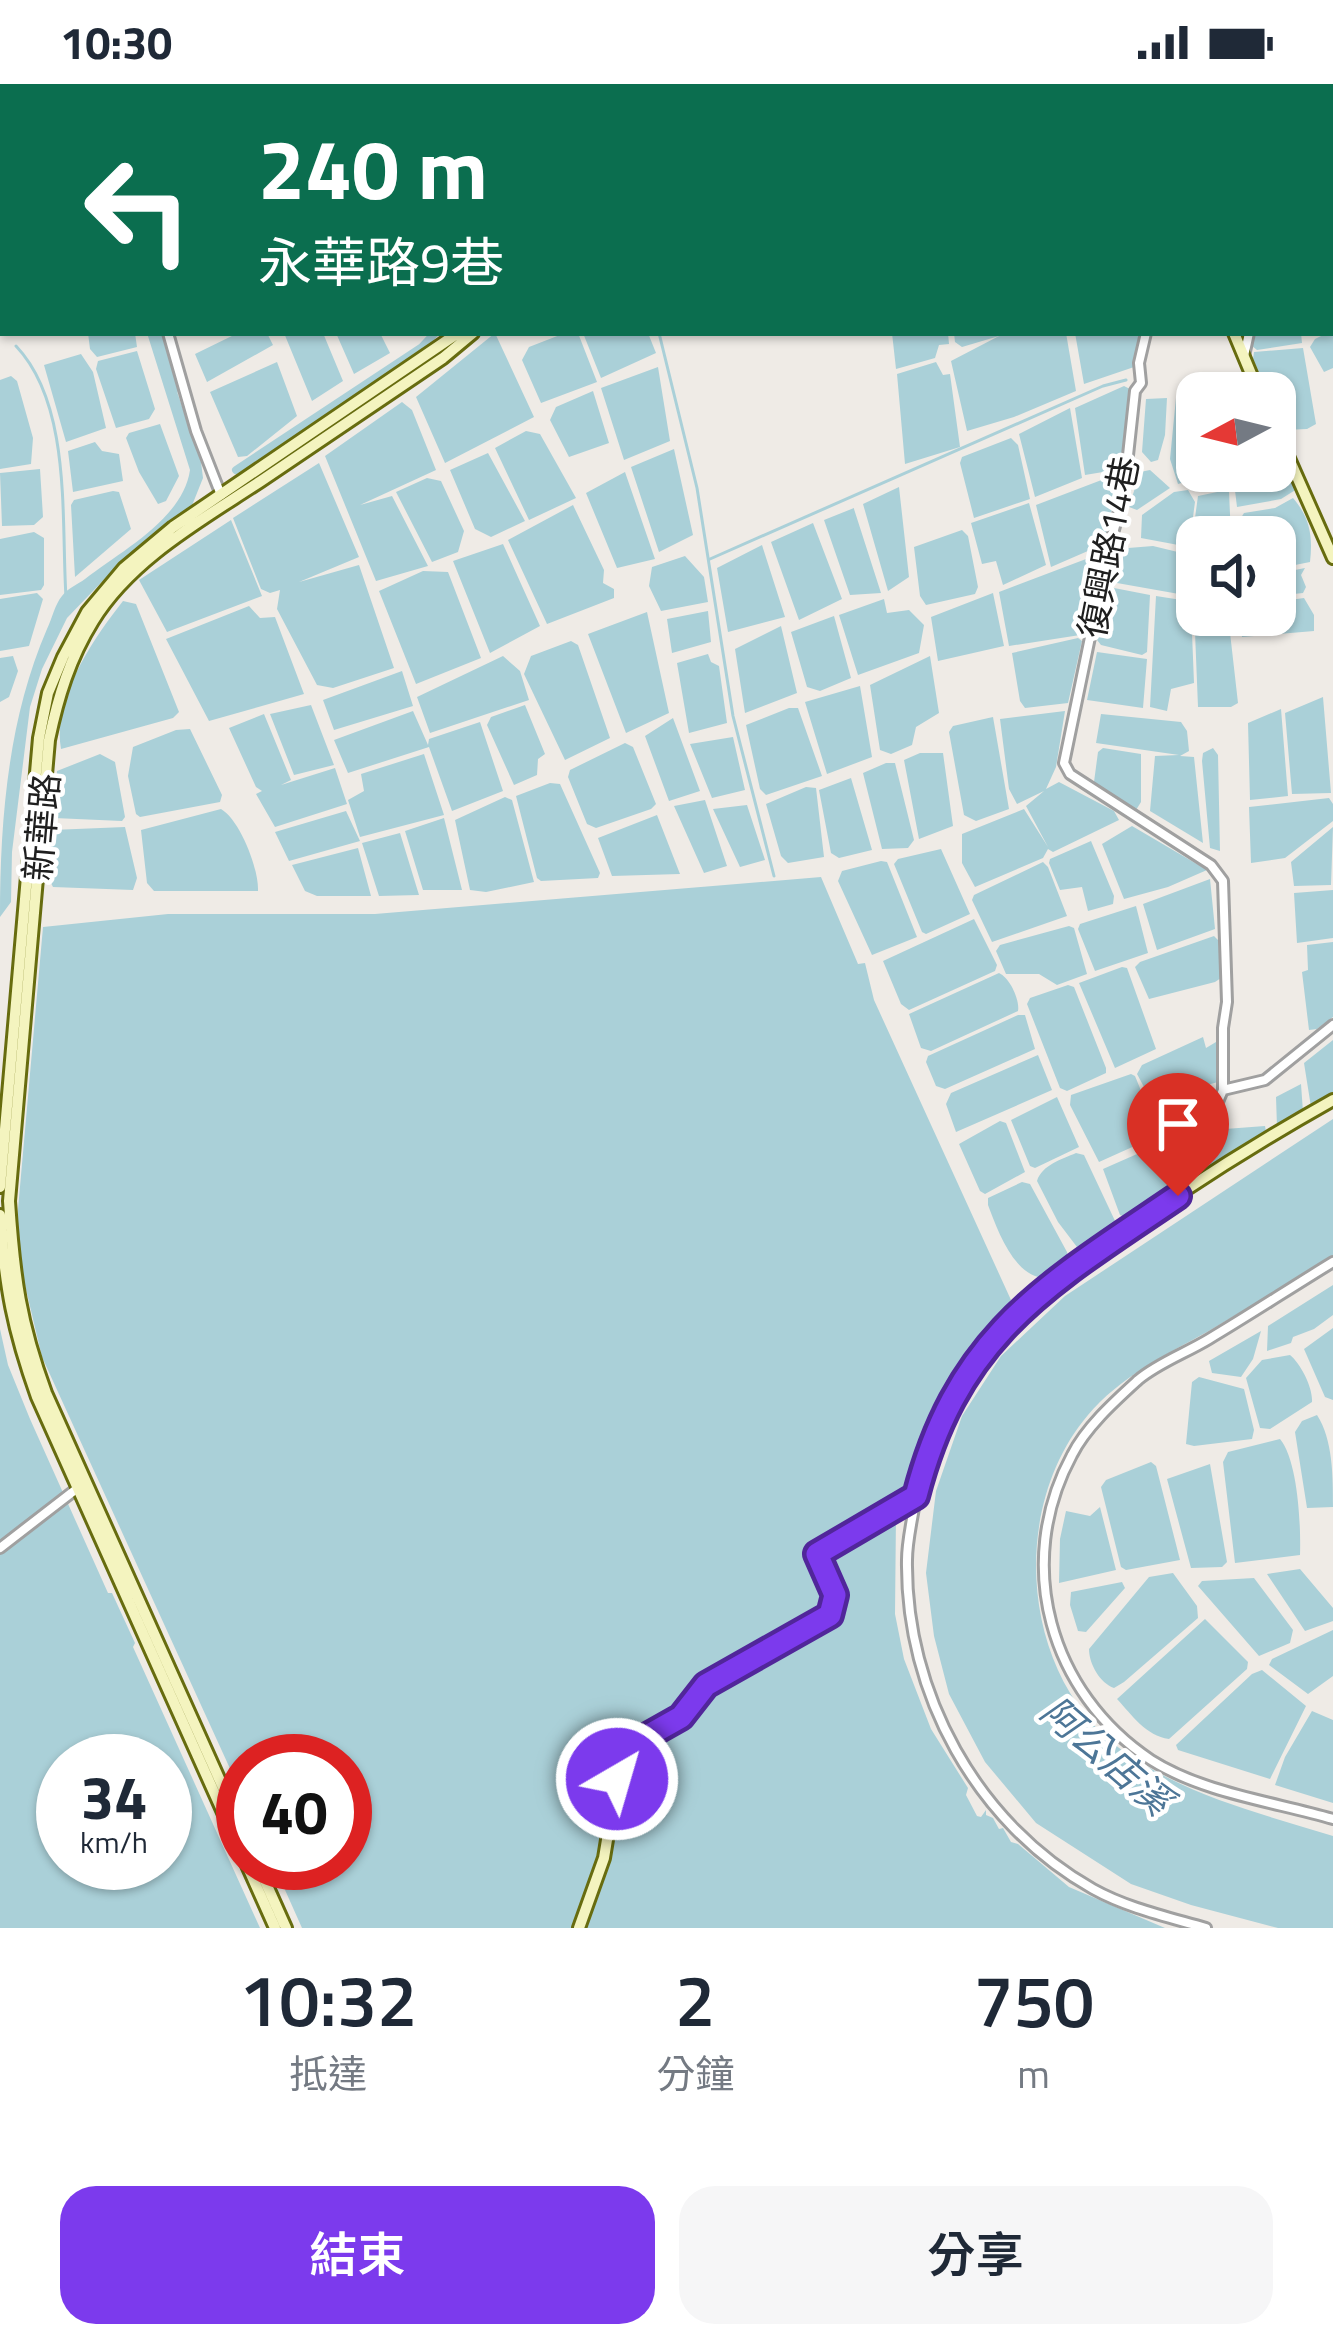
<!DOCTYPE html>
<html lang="zh-TW">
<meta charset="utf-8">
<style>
:root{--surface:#fff;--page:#f6f6f7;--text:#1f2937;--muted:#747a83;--accent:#7c3aed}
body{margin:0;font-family:"Titillium Web","Noto Sans TC",sans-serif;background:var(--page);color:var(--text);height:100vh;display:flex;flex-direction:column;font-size:45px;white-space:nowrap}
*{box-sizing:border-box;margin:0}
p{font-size:39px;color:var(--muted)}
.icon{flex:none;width:66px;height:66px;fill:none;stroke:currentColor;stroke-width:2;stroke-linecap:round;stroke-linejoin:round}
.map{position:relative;height:1844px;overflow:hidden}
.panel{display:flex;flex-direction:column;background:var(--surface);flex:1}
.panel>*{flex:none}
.guide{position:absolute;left:0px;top:0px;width:1335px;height:252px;box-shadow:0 3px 9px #0004;background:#0b6e4f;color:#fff;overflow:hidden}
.needle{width:78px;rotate:263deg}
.fabs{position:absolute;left:1176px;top:288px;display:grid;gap:24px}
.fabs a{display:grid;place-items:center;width:120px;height:120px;border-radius:24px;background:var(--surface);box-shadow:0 3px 9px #0004;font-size:60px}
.speed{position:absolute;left:36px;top:1650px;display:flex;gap:24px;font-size:60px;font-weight:700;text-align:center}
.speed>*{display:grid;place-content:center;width:156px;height:156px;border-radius:50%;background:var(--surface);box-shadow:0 3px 9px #0004;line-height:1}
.speed small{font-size:30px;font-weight:400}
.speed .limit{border:18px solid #d22;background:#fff;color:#111}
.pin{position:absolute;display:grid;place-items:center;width:102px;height:102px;color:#fff;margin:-123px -51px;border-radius:50% 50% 50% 0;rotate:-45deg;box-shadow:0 0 12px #0007}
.pin .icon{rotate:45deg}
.me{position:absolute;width:132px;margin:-66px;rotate:38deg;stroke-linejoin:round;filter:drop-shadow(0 0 9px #0008)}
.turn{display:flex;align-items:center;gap:42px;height:252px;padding:0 60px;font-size:54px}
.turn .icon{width:156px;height:156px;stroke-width:2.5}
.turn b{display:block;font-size:84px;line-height:102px}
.eta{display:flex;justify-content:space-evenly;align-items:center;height:204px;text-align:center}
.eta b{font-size:72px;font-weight:600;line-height:84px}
.primary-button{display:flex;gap:24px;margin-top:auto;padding:24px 60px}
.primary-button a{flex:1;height:138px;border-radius:36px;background:var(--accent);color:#fff;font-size:48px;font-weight:600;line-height:138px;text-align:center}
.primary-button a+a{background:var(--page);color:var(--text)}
.status{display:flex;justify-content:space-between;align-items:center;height:84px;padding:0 60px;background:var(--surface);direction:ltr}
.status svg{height:33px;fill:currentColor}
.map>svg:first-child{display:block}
.water{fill:#aad0d8;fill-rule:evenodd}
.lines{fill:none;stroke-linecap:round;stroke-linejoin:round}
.stream{stroke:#aad0d8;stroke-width:3}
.canal{stroke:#aad0d8;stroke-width:8}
.street-casing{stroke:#a0a0a0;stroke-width:14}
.secondary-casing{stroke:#676c0f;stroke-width:16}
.street{stroke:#fff;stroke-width:8}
.secondary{stroke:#f4f4bf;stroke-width:10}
.route-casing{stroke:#51269a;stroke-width:30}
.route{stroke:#7c3aed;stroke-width:21}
.labels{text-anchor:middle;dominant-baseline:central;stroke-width:9;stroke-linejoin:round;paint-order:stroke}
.street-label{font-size:36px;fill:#1f1f1f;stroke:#fff}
.water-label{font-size:39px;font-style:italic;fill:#4d7697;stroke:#fff}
</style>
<div class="status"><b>10:30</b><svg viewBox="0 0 49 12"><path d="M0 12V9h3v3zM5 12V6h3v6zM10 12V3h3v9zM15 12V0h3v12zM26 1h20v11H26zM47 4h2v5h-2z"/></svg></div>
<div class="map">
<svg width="1333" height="1844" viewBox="0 0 1333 1844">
<rect width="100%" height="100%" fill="#efebe6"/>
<path class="water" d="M1333,246V284L1324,288L1310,263L1315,255Z
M88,249H135L137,263L97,273L90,265Z
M147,249H157L201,378L203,394L191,424L120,479L67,534L42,585L30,623L12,768L11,818L0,833C0,736 8,635 47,545C52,535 55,520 62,512C67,505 78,500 85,495C121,467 183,435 190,386Z
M238,249H267L273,261L207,298L195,270Z
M284,249H323L343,297L312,317Z
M336,249H380L390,269L354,290Z
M495,249L534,333L445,379L416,313Z
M565,249H578L597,298L541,319L522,276L529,263Z
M583,249H648L656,269L601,294Z
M892,249H948L949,260L939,261L935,274L896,285Z
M954,249H1066L1076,307L1014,333L967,347L951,277L999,252L962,263L955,258Z
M1075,249H1144L1137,282L1084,300Z
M1253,249H1301L1302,259L1257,266L1252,262Z
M1303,264L1316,340L1307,345L1285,346L1275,324V309H1268L1253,275L1254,268Z
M137,267L155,325L149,335L116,344L96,285L98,277Z
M81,270L93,288L106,344L66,358L44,281Z
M277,278L297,332L247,372L238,373L210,308Z
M936,278L943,291L950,290L960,363L905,380L897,290Z
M658,283L670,357L624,376L601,304Z
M11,292L17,297L33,354L31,380L0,385V296Z
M1124,302L1130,305L1124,377L1103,388L1085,391L1075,324Z
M593,307L609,359L569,373L550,336L556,323Z
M1186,309L1197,316V387H1202V401L1197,404L1188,397L1178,400L1170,375L1176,314Z
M1167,314L1165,351L1158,376L1151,378L1142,368L1146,315Z
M402,318L412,326L436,386L360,421L392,412L428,482L376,497L325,372Z
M1070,324L1082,394L1035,413L1019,350Z
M160,340L179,392L166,417L158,420L139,388L126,354L129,349Z
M526,347L540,350L576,414L529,436L495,364Z
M1011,354L1018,361L1030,415L974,434L960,379L962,373Z
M95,358L102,367L119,370L123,397L73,408L68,367Z
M674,365L693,451L659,468L631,383Z
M488,369L525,437L491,453L475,445L450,386Z
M319,379L359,473L299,498L359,481L394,584L333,604L317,601L277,525L280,506L270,509L261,505L233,434Z
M1280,379L1286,383L1297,405L1281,415L1237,423L1233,390L1275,387V380Z
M40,385L43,433L34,441L2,442L0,389Z
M1150,386L1170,404L1137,426L1129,423L1140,388Z
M625,388L655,475L617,484L586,409Z
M1112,392L1119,395L1104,460L1051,483L1036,421Z
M427,394L441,397L464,447L458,468L432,478L396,408Z
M899,403L909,493L888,507L863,420Z
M1188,406L1195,418L1189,463L1141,454L1142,431L1174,408Z
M113,407L119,408L131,445L75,493L71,421L74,416Z
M1222,407H1229L1231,453H1197L1195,466L1191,463L1198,412Z
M1293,414C1310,434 1313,452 1310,478L1275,485V453H1241L1239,437L1244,429L1275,424Z
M1029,419L1046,481L1003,501L996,477L982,480L971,439Z
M573,421L604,486L603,499L614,505V514L547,540L508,456Z
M854,424V425L881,509L850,511L824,436Z
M231,436L262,512L167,548L139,496Z
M813,439L842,515L799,536L771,458Z
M962,446L968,452L978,503L975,510L926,521L920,512L914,463Z
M34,448L44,454V501L41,506L0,511V455Z
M503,460L540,542L490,569L453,477Z
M762,461L785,533L728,548L717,484Z
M1153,462L1186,470L1184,506L1179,510L1117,499L1110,487L1116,465Z
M685,472L704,493L708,518L661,527L649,502L652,483Z
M1086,475L1095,486L1080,551L1009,562L999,508Z
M1305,484L1301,491L1306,503L1303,509L1275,512V490Z
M423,487L448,488L481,574L416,600L379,507Z
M1114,504L1150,511L1147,568L1142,571L1101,561L1097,556L1108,507Z
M37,509L43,515L29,562L0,567V515Z
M993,509L1004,562L938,577L931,533Z
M1156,512L1188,517L1191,524L1194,599L1171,605L1167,627L1150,623Z
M1304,514L1314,531V547L1242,553L1240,531H1275V518Z
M884,515L887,529L909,526L924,541L919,569L858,591L839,531Z
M123,517L136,520L179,628L173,634L61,665C52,615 93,555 123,517Z
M1197,519V531H1228L1238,619L1231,623H1198L1194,523Z
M249,522L260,534L275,533L304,610L209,637L166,555Z
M708,527L711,558L672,569L667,535Z
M647,528L669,629L626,649L588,550Z
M834,532L851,594L820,607L807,603L791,548Z
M781,542L797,609L745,629L735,565Z
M1078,554L1082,557L1068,619L1025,624L1020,617L1012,569Z
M571,557L578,561L610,654L565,676L524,590L531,572Z
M1097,568L1147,575L1143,624L1087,616Z
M708,570L711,578L719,582L727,639L689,649L677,579Z
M13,572L18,587L9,613L0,618V574Z
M503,572L520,587L529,616L430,649L417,613Z
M930,572L939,629L916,643L912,661L891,670L880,666L870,601Z
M402,587L413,622L334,646L323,616Z
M860,602L872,673L827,690L805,618Z
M1323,613L1331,709L1292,710L1285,629Z
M311,621L334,681L294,691L270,630Z
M525,621L545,670L538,675L537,691L514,701L487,641L491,633Z
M789,624H798L822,692L766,711L760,705L746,641Z
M1281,625L1288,712L1250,716L1248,639Z
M413,627L428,661L429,655L480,638L503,707L452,727L429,663L348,689L334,656Z
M1065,627L1056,683L1046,705L1059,698L1114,727L1119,736L1053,768L1048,765L1043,774L975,803L962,779V750L1024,725L1048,763L1026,722L1044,707L1017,720L1009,705L1000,635Z
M264,630L291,696L281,701L335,684L347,720L275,743L256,710L262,707L256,703L229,644Z
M1101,630L1181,638L1187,647L1189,667L1180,672L1194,673L1203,759L1150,727L1155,672L1179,671L1096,659Z
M993,633L1009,725L976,737L964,731L949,648L953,642Z
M673,634L700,707L669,717L645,652Z
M190,645L222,711L220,718L140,733L136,730L128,692L133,663L176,646Z
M733,653L745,706L712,714L690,660Z
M625,659L633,663L656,720L651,725L596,744L587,740L568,693L570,686Z
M1103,664L1141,670V718L1136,726L1098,704L1094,698L1098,668Z
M1213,664L1218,671L1220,767L1210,764L1202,677L1203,669Z
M920,669H943L953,742L919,755L904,676Z
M100,670L115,678L125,733L122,737L54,734L57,687Z
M424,670L444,731L360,753L348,716L364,707L361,690Z
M886,679H895L914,756L908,764L882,765L863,689Z
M851,694L872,766L839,774L831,769L819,706Z
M550,699L560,700L600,789L598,794L541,797L537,794L516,712Z
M806,703L816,704L824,773L788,779L781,772L766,720Z
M505,713L512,716L534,798L486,808L470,806L455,736Z
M1329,714L1333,720V737L1285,774L1251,779L1249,723Z
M705,716L727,782L704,789L674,722Z
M747,721L765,776L740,783L713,725Z
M221,725C240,736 259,785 258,807H154L147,799L141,746Z
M346,727L360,757L289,777L275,748Z
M657,731L680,790L612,792L598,754Z
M444,734L462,806H423L405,747Z
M1132,742L1207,786L1168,803L1124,815L1102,760Z
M125,743L137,794L133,806L53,803L49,795L52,746Z
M1333,743L1331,801L1294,802L1291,778Z
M400,749L419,811L379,812L362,759Z
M1091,757L1114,812L1113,820L1088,827L1082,803L1060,806L1049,779L1050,775Z
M358,764L371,812H317L305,807L292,781Z
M941,765L970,830L926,850L922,848L894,780L898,775Z
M881,777L887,778L917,853L872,871L838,797L842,787Z
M1043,778L1048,783L1067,832L992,858L972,816L974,811Z
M821,793L858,880L865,879L874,916L1011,1216L931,1325L932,1334L896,1431L895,1530L904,1575L931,1645L968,1704L966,1711L977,1732L981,1733L986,1726V1731L993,1734L999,1745L1003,1744L1011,1758L1018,1760L1069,1803L1165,1844H302L273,1779H345V1677H243V1713L42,1273L15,1159L43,843L168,830H375Z
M1210,795L1215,845L1157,866L1143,820Z
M1333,806V854L1297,859L1294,809Z
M1136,822L1148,869L1095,887L1078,845L1080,840Z
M974,835L997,881L995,887L909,926L901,920L883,877Z
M1069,842L1074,844L1087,890L1057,901L1039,890H1006L996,867L1000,861Z
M1214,852L1221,859V894L1215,898L1149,915L1135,883L1140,878Z
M1333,858V933L1317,945L1309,946L1302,888L1308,886L1307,861Z
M1122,883L1127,884L1156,965L1115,984L1079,899Z
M999,889C1010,894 1020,916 1018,927L931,967L921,964L909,930Z
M1068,901L1074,903L1106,984V989L1067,1007L1060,1004L1027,920L1030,914Z
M1018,931H1025L1035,965L945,1005L936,1002L926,978L928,972Z
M1203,953L1206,964L1216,958L1221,966L1218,998L1151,1016L1137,990L1142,981Z
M1333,956V1010L1311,1023L1304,979Z
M1038,971L1052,1006L956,1048L946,1020L951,1009Z
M1131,990L1135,992L1159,1051L1099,1078L1070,1021L1071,1011Z
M1301,1000L1303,1028L1277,1043L1276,1013Z
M1215,1005L1206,1040L1181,1084L1155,1027L1158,1020Z
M1057,1013L1079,1063L1035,1084L1030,1082L1011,1036Z
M1333,1035V1175C1291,1199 1249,1223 1207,1248C1165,1271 1119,1294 1088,1331C1008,1425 1021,1594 1123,1667C1187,1712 1259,1729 1333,1752V1844H1278L1191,1821L1131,1800L1036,1739L985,1678L949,1610L934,1552L926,1489L936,1407L962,1332L1001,1272L1065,1212Z
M1000,1037L1006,1039L1025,1088L985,1110L980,1107L959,1060Z
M1265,1042L1267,1053L1208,1083L1201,1063L1212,1046Z
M1162,1059L1177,1084L1175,1102L1125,1133L1120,1131L1103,1085Z
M1076,1069L1084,1071L1116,1139L1077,1163L1058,1138L1037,1097C1042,1081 1062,1075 1076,1069Z
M1022,1098L1030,1100L1067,1168L1068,1173L1038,1193C1012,1186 997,1145 988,1121V1114Z
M1333,1201V1231L1314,1245L1293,1253L1291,1259L1267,1267L1268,1242Z
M1333,1244V1316L1325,1313L1304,1265Z
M0,1245L8,1281L30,1335L108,1509H112L135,1559L133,1563L260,1844H0ZM63,1677H165V1779H63Z
M1261,1247L1253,1275L1241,1293L1212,1289L1209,1277Z
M1290,1271C1301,1280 1313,1304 1312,1318L1270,1345L1260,1344L1246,1294L1262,1276Z
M1199,1293L1244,1305L1254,1346L1252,1355L1194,1362L1186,1360L1192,1298Z
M1317,1331C1333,1356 1333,1392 1333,1423L1307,1424L1295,1348L1302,1337Z
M1280,1355C1298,1377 1301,1441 1300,1471L1235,1479L1223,1378L1228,1368Z
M1151,1378L1156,1382L1180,1476L1126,1486L1121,1483L1101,1403L1106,1396Z
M1210,1380L1227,1478L1222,1483L1191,1484L1167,1395Z
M1100,1423L1116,1486L1059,1499L1060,1455L1066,1427L1090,1432Z
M1300,1485L1333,1524V1537L1305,1547L1267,1490Z
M1173,1489L1197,1522L1198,1534L1124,1598L1114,1604C1100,1599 1089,1580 1089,1565L1149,1493Z
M1254,1494L1293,1546L1290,1559L1259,1572L1198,1502L1202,1497Z
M1122,1498L1125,1504L1086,1548L1078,1547L1070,1521L1071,1508Z
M1205,1535L1248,1578L1247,1585L1169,1655C1146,1652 1132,1631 1117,1615Z
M1333,1546V1592L1308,1610L1269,1581L1272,1575Z
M1262,1586L1306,1622L1270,1695L1178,1666L1176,1661L1252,1590Z
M1312,1627L1333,1636V1719L1275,1701L1285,1673Z"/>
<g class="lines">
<path class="stream" d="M659,249L697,404L733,632L774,792
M16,262C72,321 61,436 66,513
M710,475L1103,302L1126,296"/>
<path class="canal" d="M117,0L118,3
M160,249L174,306
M236,386L422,263L435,249"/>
<defs>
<path id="street" d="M141,0L142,3
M419,0L420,3
M1281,3V0
M0,136H3
M168,249L196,347L221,411
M1146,249L1139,279L1141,299L1135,307L1124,408L1106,476L1064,679L1070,690L1211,781L1223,797L1227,918L1223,944V1006L1179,1109
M1244,272L1249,249
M1223,1006L1265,996L1333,941
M1333,1178C1292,1203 1251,1230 1209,1255C1186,1269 1158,1279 1138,1296C1115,1317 1086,1343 1072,1371C1013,1480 1050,1609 1151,1676C1203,1709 1275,1718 1333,1735
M916,1412C913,1433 907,1455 907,1476C905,1609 977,1740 1093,1805C1127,1824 1168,1833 1206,1844
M0,1464L79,1403"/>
<path id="secondary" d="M538,0V3
M548,0V3
M1123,0L1124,3
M1234,249L1259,309
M1275,343L1333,474
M0,1103L39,654L48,609L63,573L87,528L124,484L173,443L458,249
M0,1131C5,1203 13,1246 37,1313L243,1773
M243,1748L46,1309C20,1238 14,1193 9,1117L49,656C58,613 70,574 93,537C131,475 202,436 261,397C321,356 382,315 443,274L473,249
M246,1779L275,1844
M257,1779L286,1844
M579,1844L604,1774L617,1695L627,1669L642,1655L681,1633L706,1601L720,1591L830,1530C842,1512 825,1488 817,1470L916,1412C929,1362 946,1312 978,1271C1011,1229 1053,1200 1095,1169C1171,1113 1251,1062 1333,1016"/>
</defs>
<use href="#street" class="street-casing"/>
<use href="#secondary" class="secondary-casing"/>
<use href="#street" class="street"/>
<use href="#secondary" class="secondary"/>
</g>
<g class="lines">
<defs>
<path id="route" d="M617,1695L627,1669L642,1655L681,1633L706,1601L830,1531L835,1511L817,1470L916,1412C958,1249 1047,1201 1178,1112"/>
</defs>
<use href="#route" class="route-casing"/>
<use href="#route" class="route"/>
</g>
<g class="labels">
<g class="street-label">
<text transform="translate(1108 463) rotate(-79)">復興路14巷</text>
<text transform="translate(41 743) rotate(-85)">新華路</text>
</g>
<g class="water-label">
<text transform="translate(1107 1671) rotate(41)">阿公店溪</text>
</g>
</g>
</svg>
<div class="fabs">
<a><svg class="needle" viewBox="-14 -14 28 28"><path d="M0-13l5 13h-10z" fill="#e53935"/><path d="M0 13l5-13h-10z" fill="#747a83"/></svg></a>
<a><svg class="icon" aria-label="sound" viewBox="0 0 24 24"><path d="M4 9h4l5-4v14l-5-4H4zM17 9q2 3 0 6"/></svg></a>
</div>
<div class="speed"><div>34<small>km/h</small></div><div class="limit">40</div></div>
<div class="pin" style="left:1178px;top:1112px;background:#d93025"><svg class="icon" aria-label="arrive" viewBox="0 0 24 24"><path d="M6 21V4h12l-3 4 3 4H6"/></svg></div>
<svg class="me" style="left:617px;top:1695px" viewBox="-20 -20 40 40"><circle r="17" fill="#7c3aed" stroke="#fff" stroke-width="3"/><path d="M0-11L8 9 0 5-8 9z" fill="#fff"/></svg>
<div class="guide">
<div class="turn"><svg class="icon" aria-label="left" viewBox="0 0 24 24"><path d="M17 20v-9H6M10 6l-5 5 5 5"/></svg><div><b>240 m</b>永華路9巷</div></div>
</div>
</div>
<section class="panel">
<div class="eta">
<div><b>10:32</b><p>抵達</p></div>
<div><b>2</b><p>分鐘</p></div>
<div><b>750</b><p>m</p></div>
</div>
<div class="primary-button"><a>結束</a><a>分享</a></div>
</section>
